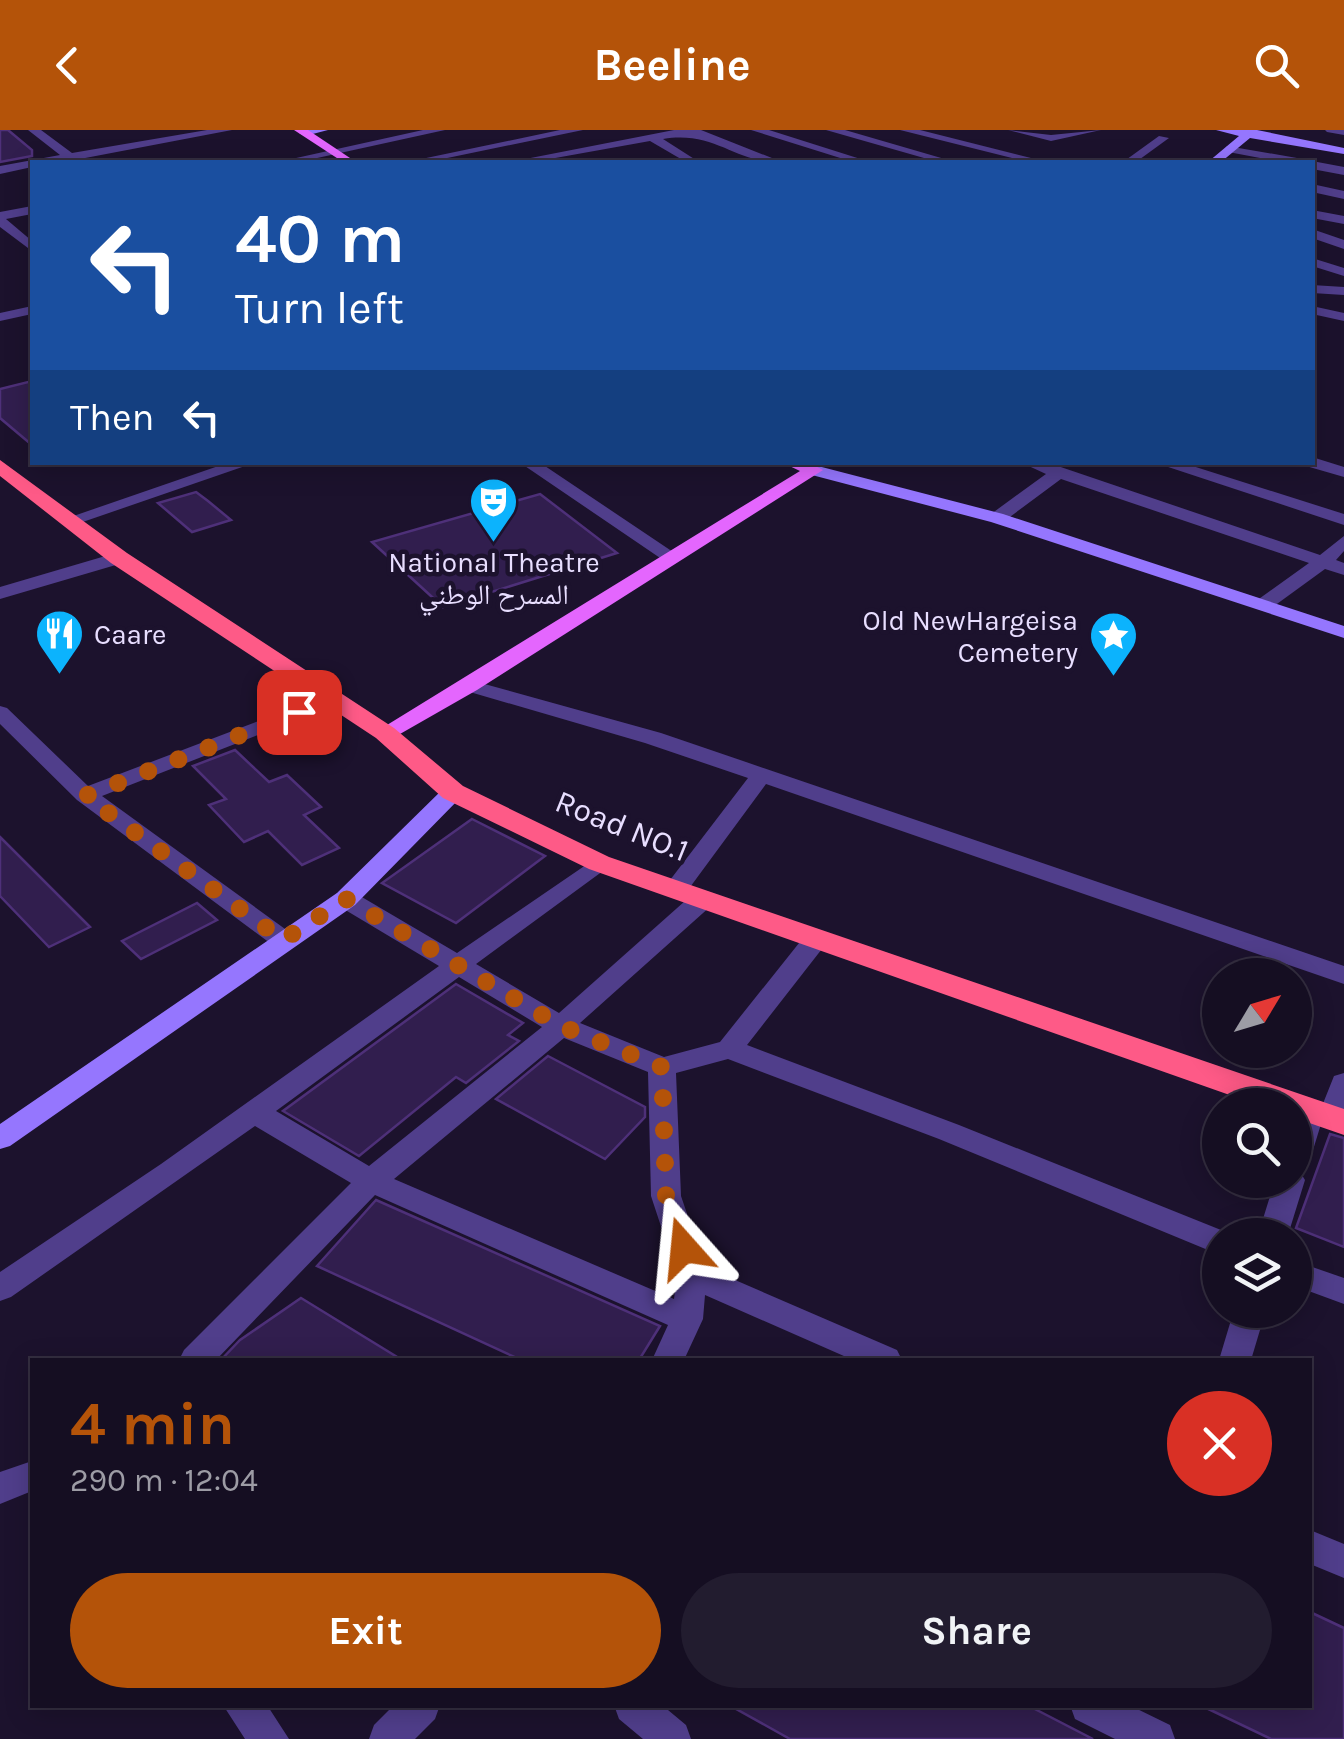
<!DOCTYPE html>
<meta charset="utf-8">
<style>
:root{--surface:#150e22;--page:#221c2f;--text:#f1f3f6;--muted:#9d9ca5;--line:#342e40;--accent:#b45309}
body{margin:0;font-family:Karla,"Noto Naskh Arabic",sans-serif;background:var(--page);color:var(--text);height:100vh;display:flex;flex-direction:column;font-size:38px;white-space:nowrap}
*{box-sizing:border-box;margin:0}
p{font-size:32px;color:var(--muted)}
.icon{flex:none;width:55px;height:55px;fill:none;stroke:currentColor;stroke-width:2;stroke-linecap:round;stroke-linejoin:round}
.map{position:relative;flex:1;overflow:hidden}
.details{position:absolute;left:30px;top:1228px;width:1282px;height:350px;display:flex;flex-direction:column;background:var(--surface);border-radius:0px;box-shadow:0 5px 25px #0003,0 0 0 2px var(--line)}
.details>*{flex:none}
.banner{position:absolute;left:30px;top:30px;width:1285px;height:305px;border-radius:0px;box-shadow:0 5px 25px #0003,0 0 0 2px var(--line);background:#1a4fa0;color:#fff;overflow:hidden}
.needle{width:65px;rotate:52deg}
.tools{position:absolute;left:1202px;top:828px;display:grid;gap:20px}
.tools a{display:grid;place-items:center;width:110px;height:110px;border-radius:50%;background:var(--surface);box-shadow:0 5px 25px #0003,0 0 0 2px var(--line);font-size:50px}
.pin{position:absolute;display:grid;place-items:center;width:85px;height:85px;color:#fff;margin:-42px;border-radius:20px;box-shadow:0 5px 15px #0006}
.me{position:absolute;width:110px;margin:-55px;rotate:342deg;stroke-linejoin:round;filter:drop-shadow(0 0 8px #0008)}
.turn{display:flex;align-items:center;gap:35px;height:210px;padding:0 40px;font-size:45px}
.turn .icon{width:130px;height:130px;stroke-width:2.5}
.turn b{display:block;font-size:70px;line-height:85px}
.then{display:flex;align-items:center;height:95px;padding:0 40px;background:#0003;gap:20px;font-size:38px}
.round{display:grid;place-items:center;flex:none;width:105px;height:105px;border-radius:52px;background:var(--page)}
.headline{display:flex;align-items:center;justify-content:space-between;height:170px;padding:0 40px}
h1{font-size:60px;font-weight:700;line-height:75px;color:var(--accent)}
.button{display:flex;gap:20px;margin-top:auto;padding:20px 40px}
.button a{flex:1;height:115px;border-radius:60px;background:var(--accent);color:#fff;font-size:40px;font-weight:700;line-height:115px;text-align:center}
.button a+a{background:var(--page);color:var(--text)}
header{display:flex;justify-content:space-between;align-items:center;height:130px;padding:0 40px;background:var(--accent);color:#fff;font-size:45px;font-weight:700}
.map>svg:first-child{display:block}
.building{fill:#311e4e;stroke:#4e3079;stroke-width:2.5}
.lines{fill:none;stroke-linecap:round;stroke-linejoin:round}
.street{fill:#503e8b;fill-rule:evenodd}
.secondary{fill:#9576fe;fill-rule:evenodd}
.primary{fill:#e466fe;fill-rule:evenodd}
.highway{fill:#fe5a87;fill-rule:evenodd}
.route{stroke:#b45309;stroke-width:18;stroke-dasharray:0 32.4}
.labels{text-anchor:middle;dominant-baseline:central;stroke-width:9;stroke-linejoin:round;paint-order:stroke}
.far-poi-label{font-size:28px;fill:#e8deff;stroke:#1c122d}
.street-label{font-size:32px;fill:#e8deff;stroke:#1c122d}
</style>
<header><svg class="icon" aria-label="back" viewBox="0 0 24 24"><path d="M15 5l-7 7 7 7"/></svg>Beeline<svg class="icon" aria-label="search" viewBox="0 0 24 24"><circle cx="10" cy="10" r="6"/><path d="M15 15l6 6"/></svg></header>
<div class="map">
<svg width="1344" height="1609" viewBox="0 0 1344 1609">
<rect width="100%" height="100%" fill="#1c122d"/>
<path class="building" d="M0,0H8L32,20V26L0,32Z
M32,251V315L0,288V259Z
M196,362L208,371L231,390L192,402L158,373Z
M540,364L617,423L443,477L372,412Z
M235,620L269,652L287,645L321,677L304,685L339,718L302,735L268,701L244,712L209,675L226,669L193,636Z
M472,689L545,726L456,793L382,753Z
M0,707L90,797L49,817L0,766Z
M197,773L217,790L141,829L122,811Z
M456,854L523,893L508,905L519,911L466,953L456,947L359,1026L283,981Z
M548,926L645,977V987L605,1029L496,969Z
M1330,1004L1344,1008V1117L1296,1098Z
M376,1070L660,1196L639,1230H521L317,1136Z
M301,1168L402,1230H221L240,1210Z
M1310,1482L1344,1498V1609H1271L1200,1575H1310Z
M729,1575H1027L1093,1609H790Z"/>
<g class="lines">
<path class="street" d="M28,0H41L72,23L207,0H232L80,29L83,32H32V37L0,44V36L60,25Z
M423,0H445L299,32H278Z
M560,0H583L428,32H407Z
M674,0H701L782,32C737,35 716,0 663,9L699,32H686L650,11L533,32H510Z
M751,0H769L870,32H853Z
M826,0H845L955,32H938Z
M900,0H920L1047,32H1028Z
M1008,0L1051,5L1101,0L1051,11Z
M1325,0H1344V5L1327,2Z
M1159,6L1169,8L1136,32H1123Z
M1227,16L1297,28L1303,32H1281L1223,21Z
M1312,31L1344,37V45L1312,39V32H1308Z
M1312,54L1344,61V69L1312,62Z
M32,76V84L6,89L32,111V121L0,97V82Z
M1312,80L1344,86V94L1312,88Z
M1312,99L1344,110V119L1312,108Z
M1312,128L1344,138V146L1312,136Z
M1312,155L1344,157V165L1312,163Z
M32,176V184L0,191V183Z
M1312,176L1344,183V191L1312,184Z
M1312,327L1344,337V347L1306,336L1304,332H1312Z
M230,332H257L74,395L59,391Z
M519,332H539L682,428L673,434L666,432Z
M1020,332H1046L1320,425L1344,406V421L1336,430L1344,433V445L1325,439L1270,479H1256V471L1309,433L1061,349L1003,392H991V384L1046,344Z
M1153,332H1180L1344,384V395Z
M119,422L126,424V432L0,469V457Z
M470,550L661,603L1344,836V854L766,654L685,764H667L664,759L667,754L748,648L645,613L463,560L460,556Z
M335,562L342,564V572L102,666L292,804L296,810L292,816H274L77,670L0,594V576L7,578L88,656Z
M599,726L611,733L607,738L476,834L559,883L694,763H712L715,769L712,775L580,893L664,927L720,912L807,803H825L829,809L825,815L747,915L959,995L1231,1104L1220,1105V1125L939,1009L728,929L676,943L681,1066L705,1137L897,1220L902,1230H853L705,1165L703,1189L684,1230H652L668,1195L375,1065L216,1230H179L184,1220L351,1053L255,996L11,1167L0,1171V1142L161,1034L439,836L337,775L334,769L337,763H355L457,823ZM459,847L542,897L369,1036L276,981ZM564,908L648,942L651,1066L677,1145L674,1169L394,1049Z
M1344,943V992L1332,998L1321,994L1309,1033L1300,1042L1305,1050L1288,1105H1258L1275,1050H1295L1297,981L1301,974L1311,971L1322,976L1334,946Z
M1295,1131L1344,1148V1174L1295,1156Z
M1234,1180H1266L1251,1230H1219Z
M32,1331V1361L0,1374V1342Z
M1310,1400L1344,1414V1448L1310,1434Z
M223,1575H267L289,1609H245Z
M394,1575H440L435,1589L415,1609H369L374,1595Z
M614,1575H662L686,1595L691,1609H643L619,1589Z
M1070,1575H1129L1170,1595L1175,1609H1115L1075,1589Z"/>
<path class="secondary" d="M304,0H328L305,6L299,3Z
M1216,0H1257L1344,18V24L1250,8L1221,32H1208L1239,6Z
M814,335L1003,384L1344,496V508L991,392L808,344L805,340Z
M453,655L464,662L461,667L355,775L10,1016L0,1019V994L337,763L445,657Z"/>
<path class="primary" d="M294,0H308L356,32H343Z
M781,332H808L823,340L477,560L393,608L385,609L374,603L800,341Z"/>
<path class="highway" d="M0,330L127,423L394,598L463,656L609,727L1344,979V1005L1295,988V975H1258L589,739L443,668L376,608L111,433L0,346Z"/>
</g>
<g class="lines">
<path class="route" d="M299,582L85,666L283,810L346,769L561,896L662,937L666,1066L684,1118"/>
</g>
<defs>
<symbol id="theatre-pin" viewBox="-11 -11 22 30"><path d="M0 17L-7.5 6A9.5 9.5 0 1 1 7.5 6Z" fill="#0cb3fd" stroke="#1c122d"/><path d="M-5-5.5Q0-4 5-5.5V0Q5 5 0 6Q-5 5-5 0ZM-3.3-2.5H-1v1.5H-3.3ZM1-2.5H3.3v1.5H1ZM-2.8 1Q0 5.5 2.8 1Z" fill="#fff"/></symbol>
<symbol id="restaurant-pin" viewBox="-11 -11 22 30"><path d="M0 17L-7.5 6A9.5 9.5 0 1 1 7.5 6Z" fill="#0cb3fd" stroke="#1c122d"/><path d="M-5-6h1v4h1v-4h1v4h1v-4h1v5L-1.5 .5V6h-2V.5L-5-1ZM5-6V6H3V1.5H1.5Q1.5-4 5-6Z" fill="#fff"/></symbol>
<symbol id="sight-pin" viewBox="-11 -11 22 30"><path d="M0 17L-7.5 6A9.5 9.5 0 1 1 7.5 6Z" fill="#0cb3fd" stroke="#1c122d"/><path d="M0-6L1.8-2.2L6-1.7L2.9 1.2L3.7 5.4L0 3.3L-3.7 5.4L-2.9 1.2L-6-1.7L-1.8-2.2Z" fill="#fff"/></symbol>
</defs>
<g fill-rule="evenodd">
<use href="#theatre-pin" x="466" y="344" width="55" height="75"/>
<use href="#restaurant-pin" x="32" y="476" width="55" height="75"/>
<use href="#sight-pin" x="1086" y="478" width="55" height="75"/>
</g>
<g class="labels">
<g class="far-poi-label">
<text x="494" y="432">National Theatre<tspan x="494" dy="32">المسرح الوطني</tspan></text>
<text x="1078" y="490" text-anchor="end">Old NewHargeisa<tspan x="1078" dy="32">Cemetery</tspan></text>
<text x="94" y="504" text-anchor="start">Caare</text>
</g>
<g class="street-label">
<text transform="translate(622 696) rotate(22)">Road NO.1</text>
</g>
</g>
</svg>
<div class="tools">
<a><svg class="needle" viewBox="-14 -14 28 28"><path d="M0-13l5 13h-10z" fill="#e53935"/><path d="M0 13l5-13h-10z" fill="#9d9ca5"/></svg></a>
<a><svg class="icon" aria-label="search" viewBox="0 0 24 24"><circle cx="10" cy="10" r="6"/><path d="M15 15l6 6"/></svg></a>
<a><svg class="icon" aria-label="layers" viewBox="0 0 24 24"><path d="M12 4l9 5-9 5-9-5zM3 14l9 5 9-5"/></svg></a>
</div>
<div class="pin" style="left:299px;top:582px;background:#d93025"><svg class="icon" aria-label="arrive" viewBox="0 0 24 24"><path d="M6 21V4h12l-3 4 3 4H6"/></svg></div>
<svg class="me" style="left:684px;top:1118px" viewBox="-20 -20 40 40"><path d="M0-17L14 15 0 8-14 15z" fill="#b45309" stroke="#fff" stroke-width="4"/></svg>
<div class="banner">
<div class="turn"><svg class="icon" aria-label="left" viewBox="0 0 24 24"><path d="M17 20v-9H6M10 6l-5 5 5 5"/></svg><div><b>40 m</b>Turn left</div></div>
<div class="then">Then<svg class="icon" aria-label="left" viewBox="0 0 24 24"><path d="M17 20v-9H6M10 6l-5 5 5 5"/></svg></div>
</div>
<section class="details">
<div class="headline"><div><h1>4 min</h1><p>290 m · 12:04</p></div><a class="round" style="background:#d93025;color:#fff"><svg class="icon" aria-label="close" viewBox="0 0 24 24"><path d="M6 6l12 12M18 6L6 18"/></svg></a></div>
<div class="button"><a>Exit</a><a>Share</a></div>
</section>
</div>
